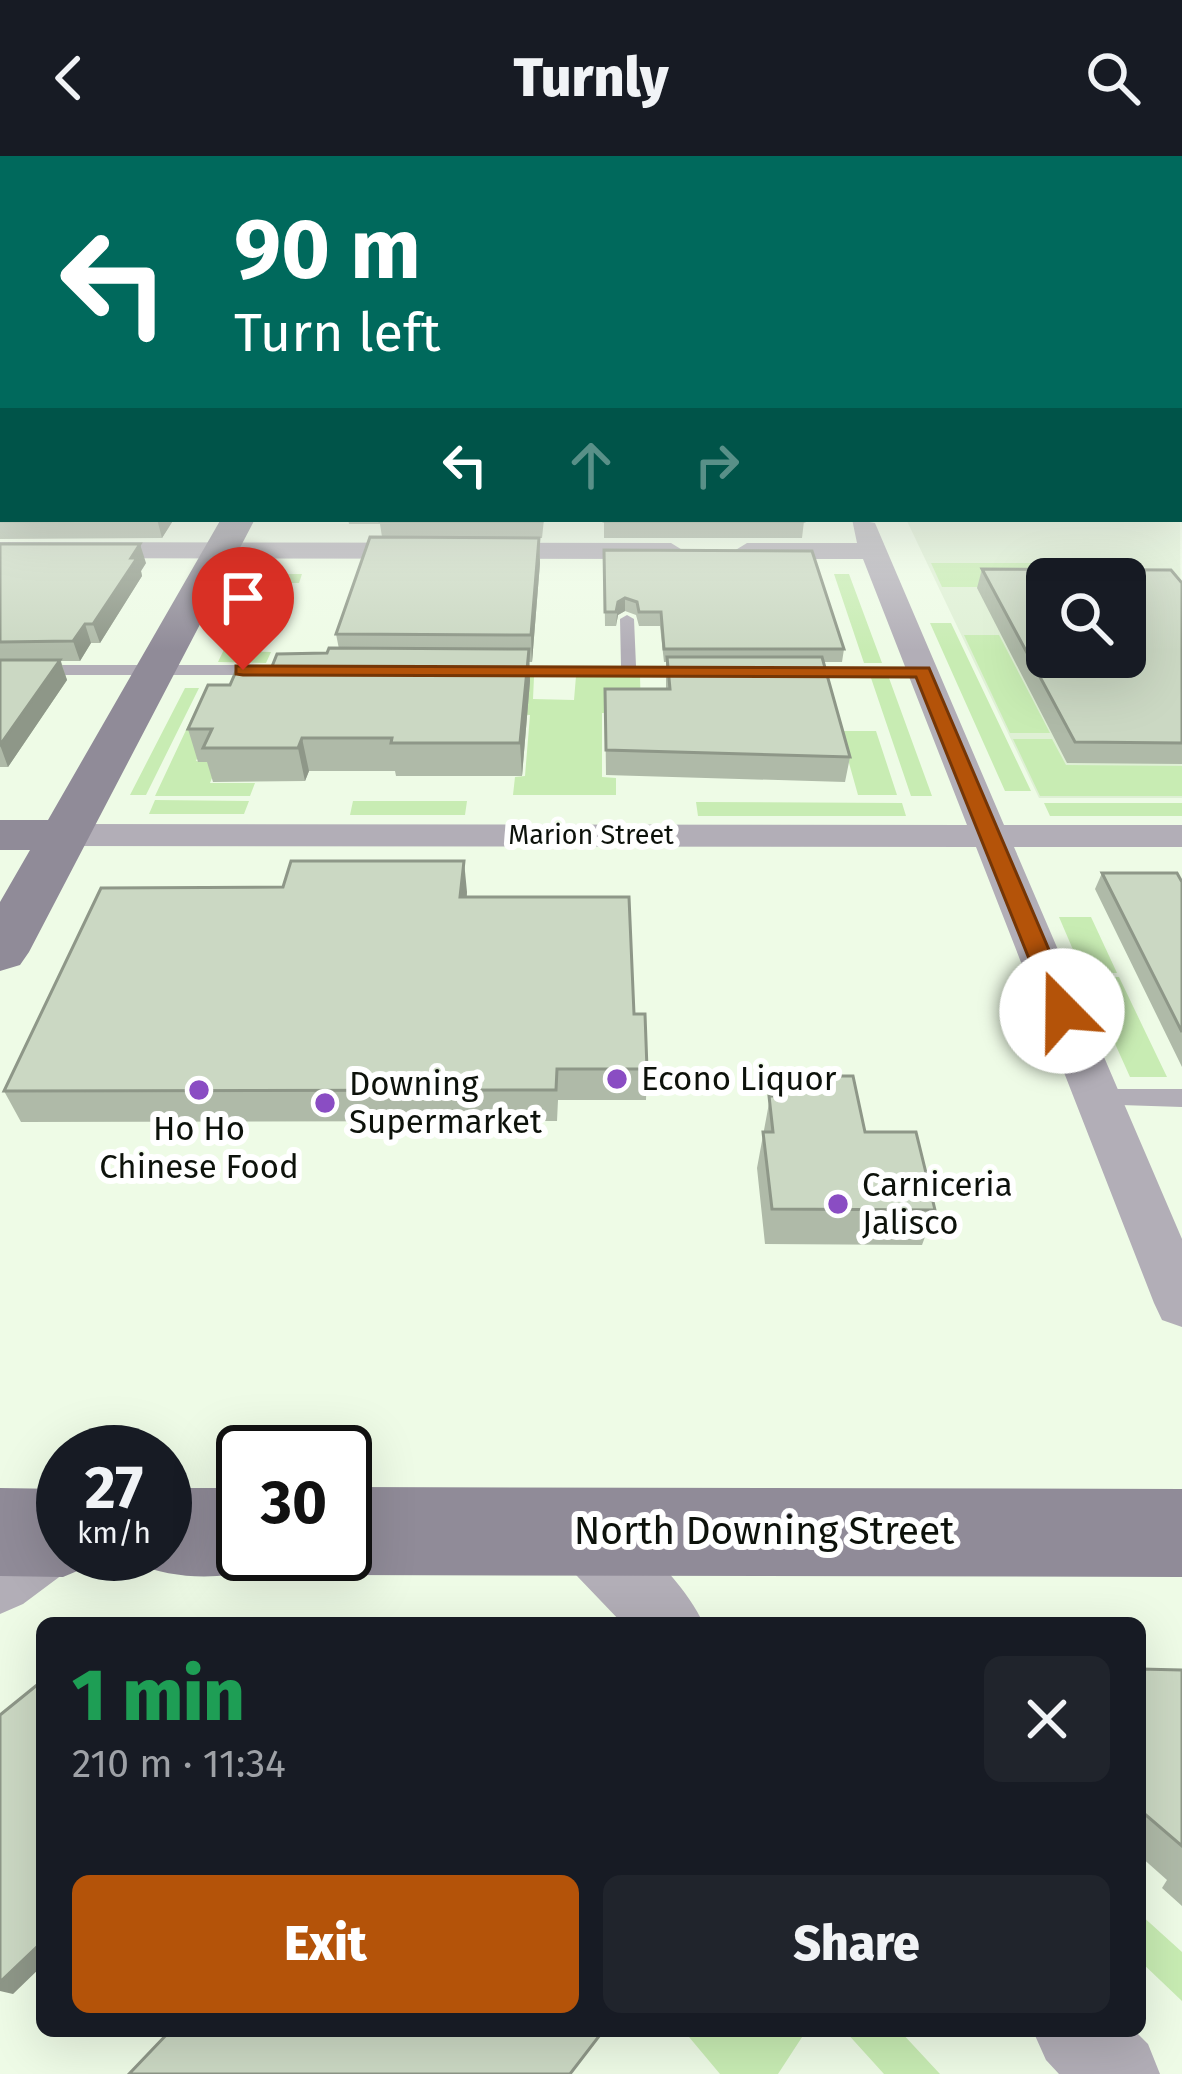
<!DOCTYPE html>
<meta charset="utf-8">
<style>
:root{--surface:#171b24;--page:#20242c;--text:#f1f3f6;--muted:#9ea1a6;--accent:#b45309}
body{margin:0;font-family:"Fira Sans",sans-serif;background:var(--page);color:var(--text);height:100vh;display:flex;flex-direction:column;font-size:45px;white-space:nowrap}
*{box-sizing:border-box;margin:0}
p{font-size:39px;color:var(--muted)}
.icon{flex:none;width:66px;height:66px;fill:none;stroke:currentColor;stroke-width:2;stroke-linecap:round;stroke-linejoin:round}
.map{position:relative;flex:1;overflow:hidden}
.sheet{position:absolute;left:36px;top:1461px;width:1110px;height:420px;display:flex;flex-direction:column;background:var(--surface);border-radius:18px;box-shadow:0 12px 48px #0002}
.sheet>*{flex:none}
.top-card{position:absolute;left:0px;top:0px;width:1182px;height:366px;box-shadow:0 12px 48px #0002;background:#00695c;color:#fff;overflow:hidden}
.tools{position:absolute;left:1026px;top:402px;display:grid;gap:24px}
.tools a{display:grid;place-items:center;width:120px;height:120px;border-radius:18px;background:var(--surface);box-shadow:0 12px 48px #0002;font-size:60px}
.speed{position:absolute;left:36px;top:1269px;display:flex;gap:24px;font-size:60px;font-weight:700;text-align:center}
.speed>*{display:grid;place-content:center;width:156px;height:156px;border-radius:50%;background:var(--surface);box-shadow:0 12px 48px #0002;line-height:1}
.speed small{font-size:30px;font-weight:400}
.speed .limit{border:6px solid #111;border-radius:18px;background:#fff;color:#111}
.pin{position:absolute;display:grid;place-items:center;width:102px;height:102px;color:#fff;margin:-123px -51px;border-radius:50% 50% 50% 0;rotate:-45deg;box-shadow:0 0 12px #0007}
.pin .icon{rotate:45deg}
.me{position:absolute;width:132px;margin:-66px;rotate:338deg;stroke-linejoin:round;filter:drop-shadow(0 0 9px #0008)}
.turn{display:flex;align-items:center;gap:42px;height:252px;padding:0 36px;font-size:54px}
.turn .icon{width:156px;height:156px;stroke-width:2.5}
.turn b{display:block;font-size:84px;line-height:102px}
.lanes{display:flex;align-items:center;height:114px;padding:0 36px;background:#0003;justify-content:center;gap:60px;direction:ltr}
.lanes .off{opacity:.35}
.round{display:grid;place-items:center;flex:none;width:126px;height:126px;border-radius:18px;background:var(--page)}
.head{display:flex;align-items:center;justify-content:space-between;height:204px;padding:0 36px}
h1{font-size:72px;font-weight:800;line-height:90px;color:#1e9e55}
.cta{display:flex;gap:24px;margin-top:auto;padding:24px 36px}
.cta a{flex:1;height:138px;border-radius:18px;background:var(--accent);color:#fff;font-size:48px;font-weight:800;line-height:138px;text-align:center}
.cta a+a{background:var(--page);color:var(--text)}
header{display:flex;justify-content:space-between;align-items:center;height:156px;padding:0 36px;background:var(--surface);font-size:54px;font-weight:800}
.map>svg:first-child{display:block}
.built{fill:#dff0d5;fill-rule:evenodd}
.green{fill:#c8ecb3}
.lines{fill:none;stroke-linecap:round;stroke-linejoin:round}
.lane{fill:#b2aeb7;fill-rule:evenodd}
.street{fill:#b2aeb7;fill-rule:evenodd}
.secondary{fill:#908b98;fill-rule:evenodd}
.wall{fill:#afbaa8}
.shaded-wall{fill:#8e9788}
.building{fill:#cbd8c3;stroke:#8e9788;stroke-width:3;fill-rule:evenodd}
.route{fill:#b45309;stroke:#753606;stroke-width:3}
.poi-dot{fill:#8a4dc3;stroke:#fff;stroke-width:4.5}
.labels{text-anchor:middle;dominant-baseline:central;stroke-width:12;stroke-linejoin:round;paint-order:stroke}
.far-street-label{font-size:27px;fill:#0d120b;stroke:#fff}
.poi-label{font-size:33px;fill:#0d120b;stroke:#fff;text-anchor:start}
.near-street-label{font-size:39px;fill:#0d120b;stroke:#fff}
</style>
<header><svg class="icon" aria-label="back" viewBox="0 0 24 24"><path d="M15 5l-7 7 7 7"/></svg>Turnly<svg class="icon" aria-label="search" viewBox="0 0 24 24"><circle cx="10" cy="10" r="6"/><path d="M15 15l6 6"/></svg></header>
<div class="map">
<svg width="1182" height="1918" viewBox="0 0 1182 1918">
<rect width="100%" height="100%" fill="#eefbe6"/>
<path class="built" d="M1179,226L1182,642H1039L906,363H1179ZM1047,423H1125V501H1047Z"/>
<path class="green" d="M931,407H1057L1067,423H1047V431H942Z
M260,418H302L299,427H268L236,495L271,496L266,507L218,506Z
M834,418H849L882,507H864Z
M930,467H951L1031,635H1005Z
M964,479H999L1050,577H1010Z
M576,520H640L641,556L602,557V621L616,622V639H513L515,621L525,620L530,559L515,558L519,521H534L533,543L574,544Z
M871,522H889L932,640H911Z
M185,532H199L146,639H130Z
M203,538H280L217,559L196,605L218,607L210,627H255L250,640H155Z
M840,575H876L897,639H858Z
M1013,583H1052L1066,609L1182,610V640H1040Z
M155,644L249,645L244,658H149Z
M353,645H467L465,659H350Z
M696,646L902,647L906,660H698Z
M1044,647H1182V660H1050Z
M1059,761H1091L1117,817H1083Z
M1085,821H1119L1167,921H1130Z
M1140,1758L1182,1796V1845L1140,1805Z
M684,1875H806L778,1918H720Z
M845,1875H900L940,1918H884Z"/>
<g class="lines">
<path class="lane" d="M627,459L634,463L636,510H694L702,515L699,518L500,520L492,515L500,510H621L620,463Z
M0,509H268L276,514L268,519H0Z
M923,511L931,516L928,519L794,521L786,516L794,511Z
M1098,933H1182V951L1090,948L1086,942L1090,936Z"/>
<path class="street" d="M852,363L875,367L1004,669H1182V691H1014L1182,1083V1171L1162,1164L1154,1147L976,691L64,690L51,687L45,679L51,671L64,668L967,669L863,403H747L734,395L747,387H857Z
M0,386L671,387L684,395L671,403L0,402Z
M578,1343C619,1360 686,1427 703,1467H622L555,1397L546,1375L555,1353Z
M63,1346V1398L86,1401L23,1448L0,1458V1385L40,1355Z
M1033,1875H1135L1148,1888L1160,1918H1059L1046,1904Z"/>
<path class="secondary" d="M221,363H255L29,796L20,809L0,815V746L30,694H0V664H48Z
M345,1331L1182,1333V1421L345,1419L314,1406L311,1398H345Z
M0,1332L63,1333V1398H98L94,1408L63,1421L0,1420Z
M165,1332H243V1398H278L274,1407C229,1425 179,1425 134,1407L130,1398H165Z"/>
</g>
<path class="wall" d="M0,226H3V363H174L162,382L0,383Z
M348,363H544L542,382H539L540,407L532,506H529L530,525L522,620H396L395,615H309L305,625L213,626L207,606H198L188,573L230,529L271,513L339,493L336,478L382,381L380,368H349Z
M604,363L804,365L802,382H604Z
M0,388L146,407L141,415L142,420L100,487H91L80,505H61L67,524L8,611H0Z
M604,394L844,493L842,506H823L850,601L845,626L606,619L605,533H666V506H664L660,470H639L636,459L625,455L618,459L616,470H605Z
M982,413L1182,427V608L1067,607L977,432Z
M1102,717L1182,726V911L1095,733Z
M467,736V741L634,858L647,913L646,944H558L557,965L21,966L4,935Z
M774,920L865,976L935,1054L922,1089L765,1088L757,1012Z
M1140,1513L1182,1514V1750L1162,1732L1167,1724L1140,1700Z"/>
<path class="shaded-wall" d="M157,363H174L162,382Z
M539,382L540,407L532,506L531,479Z
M140,388L146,407L141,415L142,420L100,487L93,468Z
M625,442V455L618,459L616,470L618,446Z
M85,468L91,487L80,505L73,485Z
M529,493L530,525L522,620L520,587Z
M60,504L67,524L8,611L0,589Z
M302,582L309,615L305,625L298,592Z
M464,705L467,736L463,772L460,741Z
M42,1786V1810L13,1838L0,1835V1826Z"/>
<path class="building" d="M2,226H3V363L157,364L0,365V231L2,229Z
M380,363H542V365H380Z
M604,363H804V365H604Z
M370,381L539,382L531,479L336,478Z
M0,388H140L131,402H137L93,468H85L73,485L0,486Z
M604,394L812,395L844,493H664L661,456H639L637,446L625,442L618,446L616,456H605Z
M982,413L1171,414L1182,427V587L1075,586ZM1047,423H1125V501H1047Z
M329,492L529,493L520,587H391L392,582H302L298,592H203L212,573H188L208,529H230L237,513H271L277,498L327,497Z
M667,501H822L850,601L606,594L605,533H670Z
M0,504H60L0,589Z
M291,705H464L460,741H629L634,858H645L647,913H557L556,934L4,935L101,732L283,731Z
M1102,717H1177L1182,726V876Z
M774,920H853L865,976H916L935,1054L772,1053L763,976H773L769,940H777Z
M1140,1513L1182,1514V1690L1140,1654Z
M42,1525V1786L0,1826V1559Z
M170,1875H603L570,1918H129Z"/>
<linearGradient id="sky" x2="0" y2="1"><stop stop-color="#83b8b7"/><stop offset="0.46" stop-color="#f7fdf4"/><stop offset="1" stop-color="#f7fdf4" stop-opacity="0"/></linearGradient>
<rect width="1182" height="495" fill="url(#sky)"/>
<path class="route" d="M236,510L929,512L1075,855L1062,864L1050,855L916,521L243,519L236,518Z"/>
<g class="poi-dot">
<circle cx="617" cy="923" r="12"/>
<circle cx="199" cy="934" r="12"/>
<circle cx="325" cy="947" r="12"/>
<circle cx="838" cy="1048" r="12"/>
</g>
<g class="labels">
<g class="far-street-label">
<text x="591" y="679">Marion Street</text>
</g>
<g class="poi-label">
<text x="641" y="923">Econo Liquor</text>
<text x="349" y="928">Downing<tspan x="349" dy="38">Supermarket</tspan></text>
<text x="199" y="973" text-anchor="middle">Ho Ho<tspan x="199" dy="38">Chinese Food</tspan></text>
<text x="862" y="1029">Carniceria<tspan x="862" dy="38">Jalisco</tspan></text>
</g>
<g class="near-street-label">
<text x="764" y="1375">North Downing Street</text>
</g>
</g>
</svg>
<div class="tools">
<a><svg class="icon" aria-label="search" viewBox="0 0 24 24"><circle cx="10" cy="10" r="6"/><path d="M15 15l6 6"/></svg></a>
</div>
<div class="speed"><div>27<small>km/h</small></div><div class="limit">30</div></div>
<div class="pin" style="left:243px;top:514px;background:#d93025"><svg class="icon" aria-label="arrive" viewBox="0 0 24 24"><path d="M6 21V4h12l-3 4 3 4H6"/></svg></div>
<svg class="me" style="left:1062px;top:855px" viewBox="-20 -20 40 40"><circle r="19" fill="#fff"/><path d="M0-13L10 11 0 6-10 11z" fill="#b45309"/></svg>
<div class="top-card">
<div class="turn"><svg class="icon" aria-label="left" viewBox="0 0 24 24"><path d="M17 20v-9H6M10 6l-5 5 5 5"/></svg><div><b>90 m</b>Turn left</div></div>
<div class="lanes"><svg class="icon" aria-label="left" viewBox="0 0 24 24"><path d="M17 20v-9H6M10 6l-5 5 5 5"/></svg><svg class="icon off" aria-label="ahead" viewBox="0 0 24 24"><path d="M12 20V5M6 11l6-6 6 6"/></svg><svg class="icon off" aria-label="right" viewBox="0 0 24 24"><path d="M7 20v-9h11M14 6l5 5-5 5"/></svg></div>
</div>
<section class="sheet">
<div class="head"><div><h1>1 min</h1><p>210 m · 11:34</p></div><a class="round"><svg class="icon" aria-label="close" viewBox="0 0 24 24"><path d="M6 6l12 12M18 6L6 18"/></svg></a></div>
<div class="cta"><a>Exit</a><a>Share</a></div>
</section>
</div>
